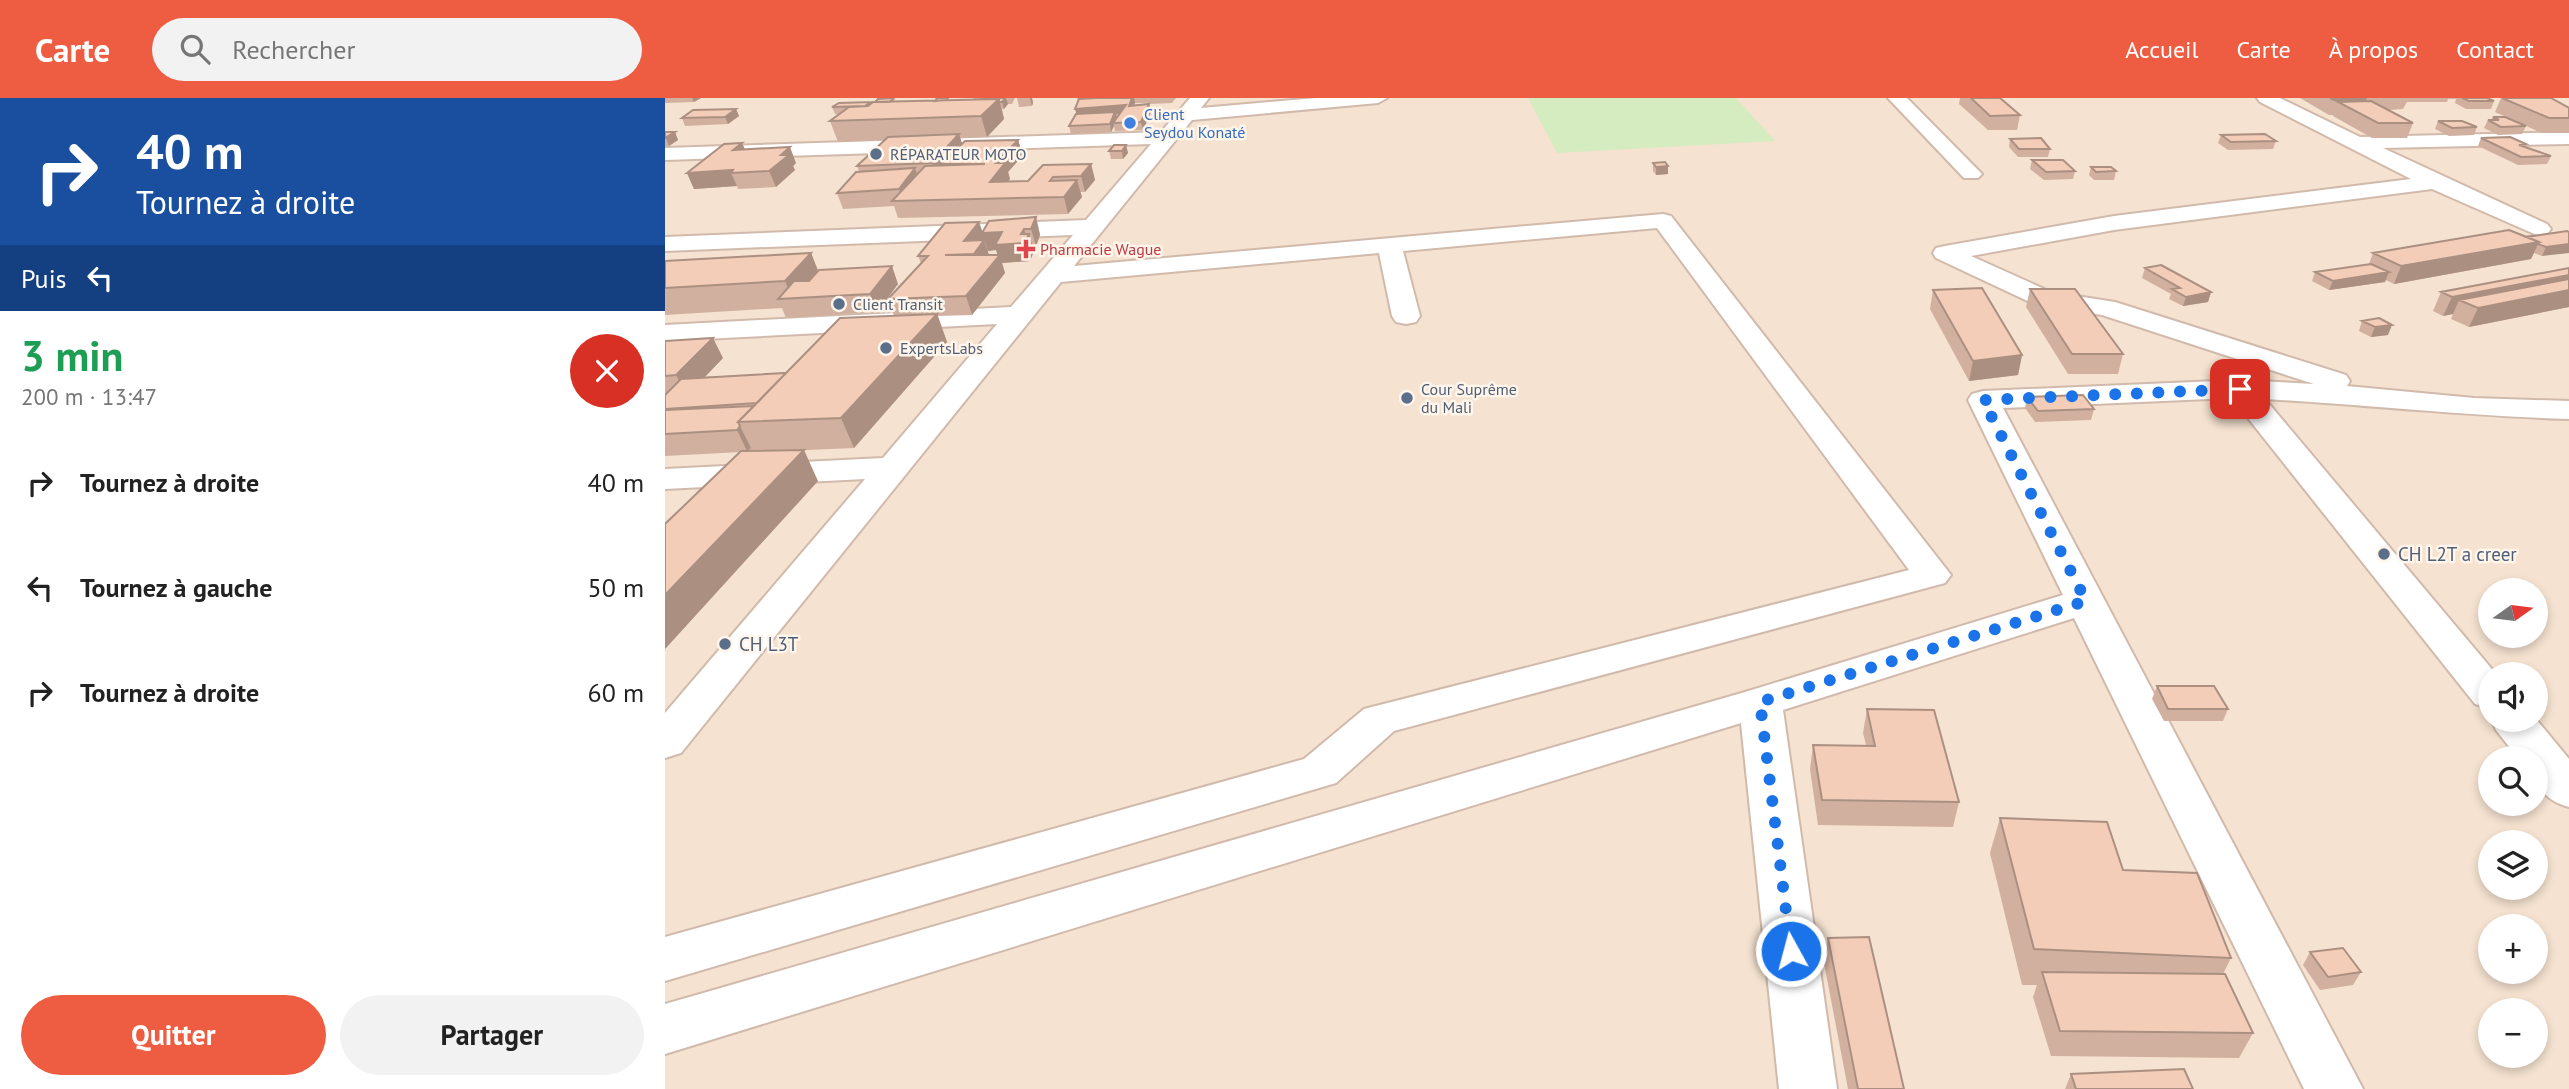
<!DOCTYPE html>
<html lang="fr">
<meta charset="utf-8">
<style>
:root{--surface:#fff;--page:#f2f2f2;--text:#222;--muted:#767676;--accent:#ee5d41}
body{margin:0;font-family:"PT Sans",sans-serif;background:var(--page);color:var(--text);height:100vh;display:flex;flex-direction:column;font-size:26px;white-space:nowrap}
*{box-sizing:border-box;margin:0}
p{font-size:23px;color:var(--muted)}
.icon{flex:none;width:38px;height:38px;fill:none;stroke:currentColor;stroke-width:2;stroke-linecap:round;stroke-linejoin:round}
.map{position:relative;flex:1;overflow:hidden}
.details{display:flex;flex-direction:column;background:var(--surface);width:665px}
.details>*{flex:none}
.guide{background:#1a4fa0;color:#fff;overflow:hidden}
.needle{width:46px;rotate:76deg}
.controls{position:absolute;left:1813px;top:480px;display:grid;gap:14px}
.controls a{display:grid;place-items:center;width:70px;height:70px;border-radius:50%;background:var(--surface);box-shadow:0 4px 10px #0003;font-size:35px}
.pin{position:absolute;display:grid;place-items:center;width:60px;height:60px;color:#fff;margin:-30px;border-radius:14px;box-shadow:0 4px 10px #0006}
.me{position:absolute;width:77px;margin:-38px;rotate:353deg;stroke-linejoin:round;filter:drop-shadow(0 0 5px #0008)}
.turn{display:flex;align-items:center;gap:24px;height:147px;padding:0 21px;font-size:32px}
.turn .icon{width:91px;height:91px;stroke-width:2.5}
.turn b{display:block;font-size:49px;line-height:60px}
.then{display:flex;align-items:center;height:66px;padding:0 21px;background:#0003;gap:14px;font-size:26px}
.round{display:grid;place-items:center;flex:none;width:74px;height:74px;border-radius:37px;background:var(--page)}
.head{display:flex;align-items:center;justify-content:space-between;height:119px;padding:0 21px}
h1{font-size:42px;font-weight:600;line-height:52px;color:#1e9e55}
.cta{display:flex;gap:14px;margin-top:auto;padding:14px 21px}
.cta a{flex:1;height:80px;border-radius:42px;background:var(--accent);color:#fff;font-size:28px;font-weight:600;line-height:80px;text-align:center}
.cta a+a{background:var(--page);color:var(--text)}
ul{padding:0;list-style:none}
li{display:flex;align-items:center;gap:21px;height:105px;padding:0 21px}
li div{flex:1}
li b{display:block;font-size:26px}
li em{font-style:normal}
header{display:flex;align-items:center;gap:42px;box-sizing:border-box;height:98px;padding:0 35px;background:var(--accent);color:#fff}
header strong{font-size:33px}
nav{display:flex;gap:38px;margin-inline-start:auto;font-size:24px}
.search{width:490px;height:63px;background:var(--page);display:flex;align-items:center;gap:18px;box-sizing:border-box;padding:0 24px;border-radius:38px;color:var(--muted);font-size:26px}
main{display:flex;flex:1;min-height:0}
.map>svg:first-child{display:block}
.residential{fill:#f5e2d0;fill-rule:evenodd}
.green{fill:#d5ecc0}
.lines{fill:none;stroke-linecap:round;stroke-linejoin:round}
.minor-casing{stroke:#d1baab;stroke-width:4}
.minor{fill:#fff;fill-rule:evenodd}
.wall{fill:#d2b09f;fill-rule:evenodd}
.shaded-wall{fill:#ab9082}
.building{fill:#f4cdb9;stroke:#ab9082;stroke-width:2}
.route{stroke:#1a73e8;stroke-width:12;stroke-dasharray:0 21.6}
.shop-dot{fill:#3f7fe0;stroke:#fff5ea;stroke-width:2.5}
.service-dot{fill:#5c6f8a;stroke:#fff5ea;stroke-width:2.5}
.health-dot{fill:#e0444e;stroke:#fff5ea;stroke-width:2.5}
.labels{text-anchor:middle;dominant-baseline:central;stroke-width:5;stroke-linejoin:round;paint-order:stroke}
.far-shop-label{font-size:16px;fill:#366cbe;stroke:#fff5ea;text-anchor:start}
.far-service-label{font-size:16px;fill:#4e5e75;stroke:#fff5ea;text-anchor:start}
.far-health-label{font-size:16px;fill:#be3a42;stroke:#fff5ea;text-anchor:start}
.service-label{font-size:19px;fill:#4e5e75;stroke:#fff5ea;text-anchor:start}
</style>
<header>
<strong>Carte</strong>
<div class="search"><svg class="icon" aria-label="search" viewBox="0 0 24 24"><circle cx="10" cy="10" r="6"/><path d="M15 15l6 6"/></svg>Rechercher</div>
<nav><a>Accueil</a><a>Carte</a><a>À propos</a><a>Contact</a></nav>
</header>
<main>
<section class="details">
<div class="guide">
<div class="turn"><svg class="icon" aria-label="right" viewBox="0 0 24 24"><path d="M7 20v-9h11M14 6l5 5-5 5"/></svg><div><b>40 m</b>Tournez à droite</div></div>
<div class="then">Puis<svg class="icon" aria-label="left" viewBox="0 0 24 24"><path d="M17 20v-9H6M10 6l-5 5 5 5"/></svg></div>
</div>
<div class="head"><div><h1>3 min</h1><p>200 m · 13:47</p></div><a class="round" style="background:#d93025;color:#fff"><svg class="icon" aria-label="close" viewBox="0 0 24 24"><path d="M6 6l12 12M18 6L6 18"/></svg></a></div>
<ul>
<li><svg class="icon" aria-label="right" viewBox="0 0 24 24"><path d="M7 20v-9h11M14 6l5 5-5 5"/></svg><div><b>Tournez à droite</b></div><em>40 m</em></li>
<li><svg class="icon" aria-label="left" viewBox="0 0 24 24"><path d="M17 20v-9H6M10 6l-5 5 5 5"/></svg><div><b>Tournez à gauche</b></div><em>50 m</em></li>
<li><svg class="icon" aria-label="right" viewBox="0 0 24 24"><path d="M7 20v-9h11M14 6l5 5-5 5"/></svg><div><b>Tournez à droite</b></div><em>60 m</em></li>
</ul>
<div class="cta"><a>Quitter</a><a>Partager</a></div>
</section>
<div class="map">
<svg width="1904" height="991" viewBox="0 0 1904 991">
<rect width="100%" height="100%" fill="#fdf1e2"/>
<path class="residential" d="M0,0H1904V991H0ZM1825,492H1871V537H1825ZM1825,576H1871V621H1825ZM1825,660H1871V705H1825ZM1825,744H1871V789H1825ZM1825,828H1871V873H1825ZM1825,912H1871V957H1825Z"/>
<path class="green" d="M863,0H1071L1110,43L892,55Z"/>
<g class="lines">
<defs>
<path id="minor" d="M525,0H544L536,10L651,0H722L713,5L527,22L409,168L998,116L1006,118L1286,477L1280,485L729,633L671,685L0,883V839L639,661L699,611L1244,472L992,130L738,153L755,218L751,224L741,226L731,224L727,218L714,155L396,184L16,655L0,660V615L200,381L0,391V371L218,360L332,226L0,243V227L346,209L408,137L0,153V139L421,122L486,46L0,62V50L496,34Z
M1223,0H1242L1313,72L1317,76L1313,80H1299Z
M1592,0H1615L1695,39L1904,34V46L1718,50L1882,126L1886,131L1882,136L1874,138L1767,91L1449,132L1306,158L1386,194L1450,204L1681,277L1685,283L1682,288L1809,300L1904,303V321C1802,318 1701,307 1600,301L1831,576H1825V610L1810,606L1567,300L1338,310L1698,991H1639L1409,520L1118,612L1172,991H1114L1076,625L0,956V906L1080,594L1398,497L1303,302L1307,296L1318,293L1575,282L1649,286L1437,217L1371,207L1271,160L1268,155L1271,150L1280,148L1449,118L1746,81L1595,4Z
M1825,619L1871,621L1904,661V709C1876,701 1871,687 1871,660H1853L1831,632Z"/>
</defs>
<use href="#minor" class="minor-casing"/>
<use href="#minor" class="minor"/>
</g>
<path class="wall" d="M0,0H36L29,4L0,5Z
M229,0L230,4L309,2L308,0H350L347,6H343L339,11H337L339,21L322,39L295,40L297,46L353,42L358,57L343,74L345,81L342,84L363,83L426,66L430,82L420,94H415L417,99L403,116L233,120L229,108L178,111L172,95L194,73L192,68L220,42L173,44L165,23L174,16H170L167,9L207,6Z
M352,0H367L368,5L367,8L354,9Z
M412,0H511L507,5L482,6V4L481,5H470L469,7L484,6L486,14L478,32L450,33L449,28L446,34L406,36L404,28L411,16L413,3Z
M1295,0H1335L1355,17L1352,32H1323L1294,6Z
M1635,0H1822L1829,3L1826,11H1801L1790,5L1791,1H1783L1782,4H1742L1738,11L1723,12L1748,25L1742,40H1707L1668,18V17H1664Z
M1836,0L1904,10V35H1877L1830,14Z
M71,11L74,18L63,26L20,28L17,20Z
M1828,19L1861,28L1857,36L1833,37L1819,30L1823,22H1826Z
M1773,23L1812,29L1809,37L1784,38L1770,31Z
M0,34H10L13,42L4,48H0Z
M1556,37L1611,43L1608,51L1563,52L1553,45Z
M1816,40L1861,46L1860,49L1886,58L1882,66L1853,67L1813,48Z
M1345,41L1385,51L1383,59H1353L1344,49Z
M77,45L80,52L131,65L128,68L130,72L111,89L73,91L72,88L29,91L22,75Z
M461,47L463,55L458,61H446L444,53Z
M1367,62L1410,73L1408,81L1379,82L1365,71Z
M988,65L1003,76L991,77L988,73Z
M1426,69L1451,73L1449,82H1429L1424,77Z
M371,119L375,137L371,148H368L369,153L365,163L337,165L340,175L307,217L273,218L282,244L189,350L120,353L153,383L0,551V426L76,354L0,358V243L58,260L39,279L121,275L229,218L223,201L212,214L121,220L117,210L0,217V163L146,155L153,173L233,186L223,200L256,165L253,158L317,135ZM319,141L323,153L331,152L333,157H324Z
M1902,133L1877,158L1869,155L1866,161L1729,186L1721,182L1720,184L1664,192L1647,183L1650,174L1704,166L1708,155Z
M1480,170L1546,194L1543,204L1518,208L1504,201L1506,196L1477,180Z
M1904,170V209L1804,229L1786,221L1788,216L1778,218L1768,213L1776,194Z
M1365,191L1458,256L1453,276H1403L1361,209Z
M1268,192L1357,257L1353,277L1304,283L1265,211Z
M1697,223L1723,237L1706,239L1694,233Z
M1362,299L1429,311L1426,322L1370,324L1360,310Z
M1492,588L1563,611L1558,623H1499L1487,601Z
M1202,611L1294,704L1288,729L1153,727L1145,671L1148,647H1201L1198,635Z
M1335,720L1458,772L1566,860L1558,876L1588,935L1574,960L1386,958L1368,899L1372,887H1357L1325,755Z
M1163,840L1239,991H1183L1159,865Z
M1645,854L1696,874L1688,887L1655,892L1638,867Z
M1406,976L1528,991H1400Z"/>
<path class="shaded-wall" d="M27,0H36L29,4Z
M340,0H341L343,6L339,11L337,4Z
M365,0H367L368,5L367,8Z
M467,0H469L470,5L466,15L464,8Z
M1685,0H1702L1698,10L1689,11L1692,2Z
M334,1L339,21L322,39L316,18Z
M484,6L486,14L478,32L476,24Z
M461,7L463,15L451,16L452,22L448,25L449,28L446,34L445,26L412,18L410,11Z
M71,11L74,18L63,26L60,19Z
M10,34L13,42L4,48L1,40Z
M294,36L299,51L276,66L279,74L272,81L267,65Z
M353,42L358,57L343,74L345,81L330,101L325,84L331,65Z
M77,45L84,60L68,52Z
M461,47L463,55L458,61L457,53Z
M125,49L131,65L128,68L130,72L111,89L104,73L116,57Z
M426,66L430,82L420,94L416,78Z
M1003,68V76L991,77V69Z
M250,70L255,86L238,103L234,91Z
M68,72L66,75L72,88L29,91L22,75Z
M412,82L417,99L403,116L399,99Z
M371,119L375,137L371,148L366,131Z
M314,124L318,135L337,134L356,136L359,131L362,141L364,136L369,153L365,163L337,165L340,175L307,217L301,198L333,158L331,152L323,153L319,141L309,156L299,143Z
M319,142L325,160L315,174L309,156Z
M1874,144L1866,161L1729,186L1736,168Z
M1904,146V155L1877,158L1881,149Z
M146,155L156,180L127,200L120,183Z
M227,168L233,186L212,214L205,196Z
M1724,174L1720,184L1664,192L1668,183Z
M1904,177V209L1804,229L1813,210L1794,202L1788,216L1778,218L1787,199Z
M1546,194L1543,204L1518,208L1521,199Z
M272,216L282,244L189,350L176,320Z
M1727,227L1723,237L1706,239L1710,229Z
M48,240L58,260L22,298L11,277Z
M1357,257L1353,277L1304,283L1308,263Z
M75,328L86,350L82,353L72,332Z
M139,352L153,383L0,551V497Z"/>
<path class="building" d="M229,0L225,4H210L213,1Z
M272,0H283L281,2L270,3Z
M317,0H340L337,4H334V1H316Z
M432,0H467L464,8L484,6L476,24L448,25L461,7L410,11L414,1Z
M1306,0H1335L1355,17L1325,18Z
M1665,0H1689L1692,2H1669Z
M1797,0H1822L1829,3H1804Z
M1837,0H1886L1904,10V20H1884Z
M334,1L316,18L165,23L184,9L203,8L208,4Z
M1706,3L1748,25H1713L1673,4Z
M206,4L200,8L167,9L174,5Z
M71,11L60,19L17,20L28,12Z
M450,14L445,26L404,28L411,16Z
M1828,19H1840L1861,28L1836,29L1823,22H1834Z
M1773,23H1797L1812,29L1787,30Z
M0,34H10L0,40Z
M294,36L267,65L192,68L223,39Z
M1600,36L1611,43L1566,44L1556,37Z
M1845,39L1861,46L1854,47L1886,58L1856,59L1816,40Z
M1376,40L1385,51H1354L1345,41Z
M353,42L331,65H340L325,84L363,83L378,67L426,66L416,78L388,79L385,83L412,82L399,99L227,103L260,68L320,66H276L300,43Z
M77,45L68,52L125,49L116,57H124L104,73L66,75L68,72L22,75L59,46Z
M449,47H461L457,53H444Z
M1367,62H1398L1410,73L1381,74Z
M1000,64L1003,68L991,69L988,65Z
M1426,69H1446L1451,73L1431,74Z
M250,70L234,91L172,95L191,74Z
M371,119L366,131H359L356,136H364L360,145L330,147L337,134L317,135L324,123Z
M314,124L299,143L319,142L309,156L280,157H335L301,198L223,201L263,158H253L280,125Z
M1844,132L1874,144L1736,168L1708,155Z
M1902,133L1904,134V146L1881,149L1873,146L1874,144L1861,139Z
M146,155L120,183L0,190V163Z
M1706,166L1724,174L1668,183L1650,174Z
M1496,167L1546,194L1521,199L1507,191L1515,190L1480,170Z
M227,168L205,196L113,201L129,183H144L154,172Z
M1904,170V177L1787,199L1776,194Z
M1904,181V192L1813,210L1794,202Z
M1317,190L1357,257L1308,263L1268,192Z
M1365,191H1410L1458,256H1407Z
M272,216L176,320L73,324L175,220Z
M1714,220L1727,227L1710,229L1697,223Z
M48,240L11,277L0,278V243Z
M121,275L92,305L0,311V297L16,281Z
M1418,297L1429,311L1373,313L1362,299Z
M89,308L73,324L75,328L72,332L0,336V312Z
M139,352L0,497V426L76,353Z
M1492,588H1549L1563,611H1503Z
M1202,611L1269,612L1294,704L1157,702L1148,647L1210,648Z
M1335,720L1442,724L1458,772L1532,775L1566,860L1369,851Z
M1204,839L1239,991H1193L1163,840Z
M1678,850L1696,874L1663,879L1645,854Z
M1377,874L1560,876L1588,935L1395,933Z
M1519,971L1528,991H1411L1406,976Z"/>
<g class="lines">
<path class="route" d="M1126,853L1095,604L1421,503L1318,302L1575,291"/>
</g>
<circle class="shop-dot" cx="465" cy="25" r="7"/>
<g class="service-dot">
<circle cx="211" cy="56" r="7"/>
<circle cx="174" cy="206" r="7"/>
<circle cx="221" cy="250" r="7"/>
<circle cx="742" cy="300" r="7"/>
<circle cx="1719" cy="456" r="7"/>
<circle cx="60" cy="546" r="7"/>
</g>
<path class="health-dot" d="M357.5 140.5h7v7h7v7h-7v7h-7v-7h-7v-7h7z"/>
<g class="labels">
<g class="far-shop-label">
<text x="479" y="16">Client<tspan x="479" dy="18">Seydou Konaté</tspan></text>
</g>
<g class="far-service-label">
<text x="225" y="56">RÉPARATEUR MOTO</text>
<text x="188" y="206">Client Transit</text>
<text x="235" y="250">ExpertsLabs</text>
<text x="756" y="291">Cour Suprême<tspan x="756" dy="18">du Mali</tspan></text>
</g>
<g class="far-health-label">
<text x="375" y="151">Pharmacie Wague</text>
</g>
<g class="service-label">
<text x="1733" y="456">CH L2T a creer</text>
<text x="74" y="546">CH L3T</text>
</g>
</g>
</svg>
<div class="controls">
<a><svg class="needle" viewBox="-14 -14 28 28"><path d="M0-13l5 13h-10z" fill="#e53935"/><path d="M0 13l5-13h-10z" fill="#767676"/></svg></a>
<a><svg class="icon" aria-label="sound" viewBox="0 0 24 24"><path d="M4 9h4l5-4v14l-5-4H4zM17 9q2 3 0 6"/></svg></a>
<a><svg class="icon" aria-label="search" viewBox="0 0 24 24"><circle cx="10" cy="10" r="6"/><path d="M15 15l6 6"/></svg></a>
<a><svg class="icon" aria-label="layers" viewBox="0 0 24 24"><path d="M12 4l9 5-9 5-9-5zM3 14l9 5 9-5"/></svg></a>
<a>+</a>
<a>−</a>
</div>
<div class="pin" style="left:1575px;top:291px;background:#d93025"><svg class="icon" aria-label="arrive" viewBox="0 0 24 24"><path d="M6 21V4h12l-3 4 3 4H6"/></svg></div>
<svg class="me" style="left:1126px;top:853px" viewBox="-20 -20 40 40"><circle r="17" fill="#1a73e8" stroke="#fff" stroke-width="3"/><path d="M0-11L8 9 0 5-8 9z" fill="#fff"/></svg>
</div>
</main>
